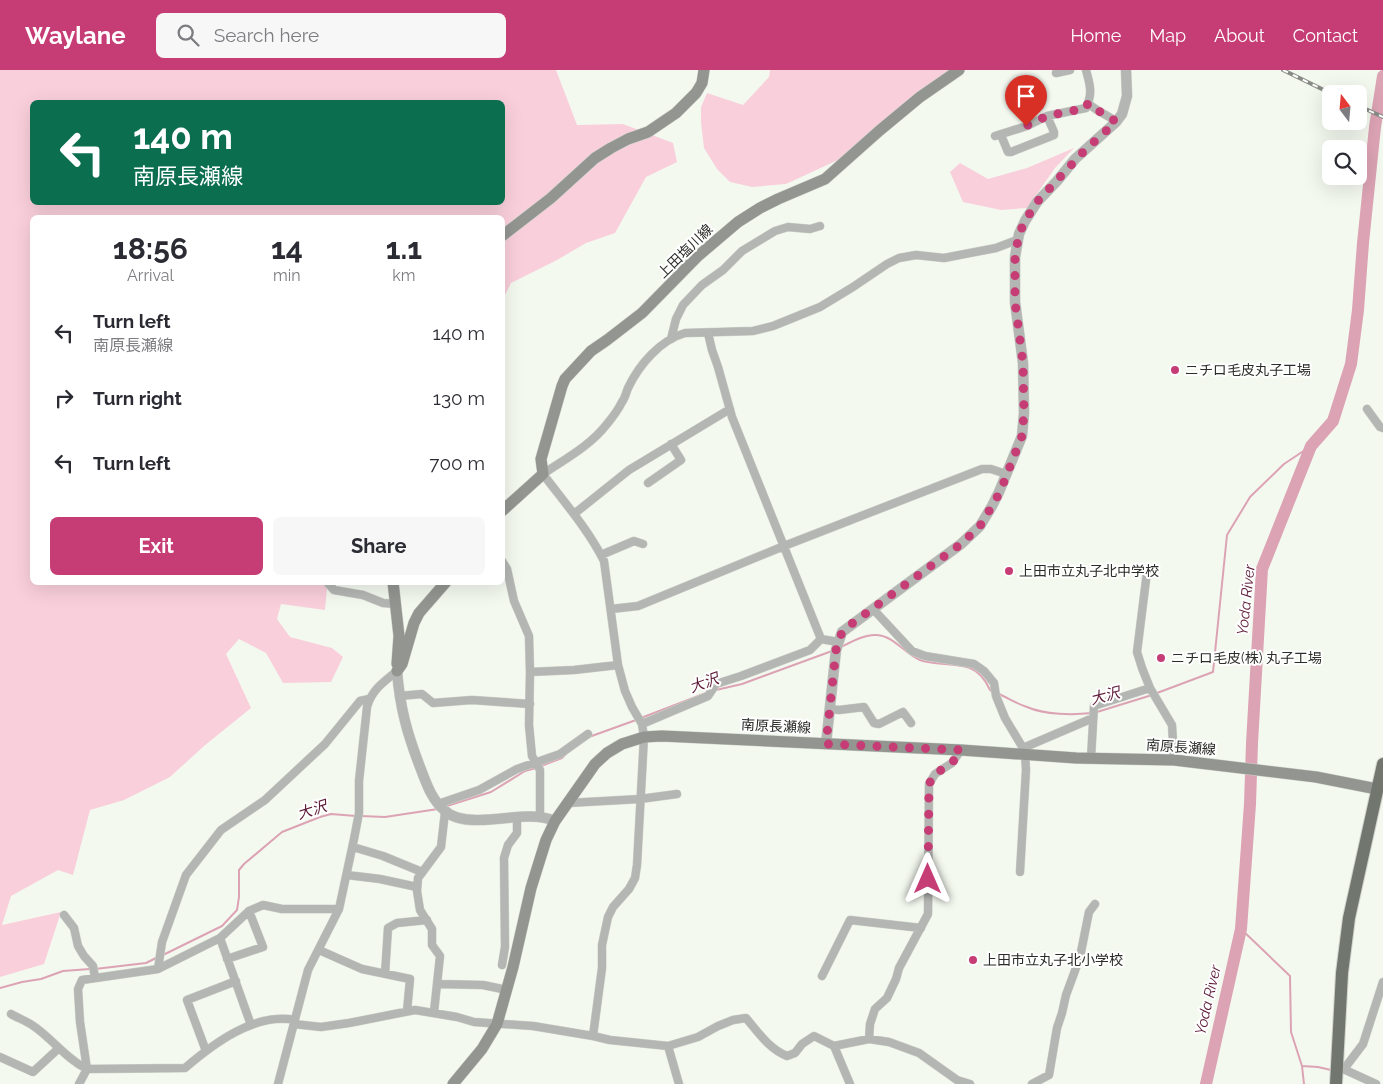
<!DOCTYPE html>
<meta charset="utf-8">
<style>
:root{--surface:#fff;--page:#f7f7f7;--text:#2b2b33;--muted:#7c7c81;--accent:#c63c75}
body{margin:0;font-family:Raleway,"Noto Sans JP",sans-serif;background:var(--page);color:var(--text);height:100vh;display:flex;flex-direction:column;font-size:19px;white-space:nowrap}
*{box-sizing:border-box;margin:0}
p{font-size:16px;color:var(--muted)}
.icon{flex:none;width:28px;height:28px;fill:none;stroke:currentColor;stroke-width:2;stroke-linecap:round;stroke-linejoin:round}
.map{position:relative;flex:1;overflow:hidden}
.sheet{position:absolute;left:30px;top:145px;width:475px;height:370px;display:flex;flex-direction:column;background:var(--surface);border-radius:8px;box-shadow:0 5px 20px #0002}
.sheet>*{flex:none}
.hud{position:absolute;left:30px;top:30px;width:475px;height:105px;border-radius:8px;box-shadow:0 5px 20px #0002;background:#0b6e4f;color:#fff;overflow:hidden}
.needle{width:32px;rotate:344deg}
.buttons{position:absolute;left:1322px;top:15px;display:grid;gap:10px}
.buttons a{display:grid;place-items:center;width:45px;height:45px;border-radius:8px;background:var(--surface);box-shadow:0 5px 20px #0002;font-size:25px}
.pin{position:absolute;display:grid;place-items:center;width:42px;height:42px;color:#fff;margin:-51px -21px;border-radius:50% 50% 50% 0;rotate:-45deg;box-shadow:0 0 5px #0007}
.pin .icon{rotate:45deg}
.me{position:absolute;width:55px;margin:-28px;rotate:0deg;stroke-linejoin:round;filter:drop-shadow(0 0 4px #0008)}
.turn{display:flex;align-items:center;gap:18px;height:105px;padding:0 20px;font-size:22px}
.turn .icon{width:65px;height:65px;stroke-width:2.5}
.turn b{display:block;font-size:35px;line-height:42px}
.eta{display:flex;justify-content:space-evenly;align-items:center;height:85px;text-align:center}
.eta b{font-size:30px;font-weight:700;line-height:35px}
.primary-button{display:flex;gap:10px;margin-top:auto;padding:10px 20px}
.primary-button a{flex:1;height:58px;border-radius:8px;background:var(--accent);color:#fff;font-size:20px;font-weight:700;line-height:58px;text-align:center}
.primary-button a+a{background:var(--page);color:var(--text)}
ul{padding:0;list-style:none}
li{display:flex;align-items:center;gap:15px;height:65px;padding:0 20px}
li div{flex:1}
li b{display:block;font-size:19px}
li em{font-style:normal}
header{display:flex;align-items:center;gap:30px;box-sizing:border-box;height:70px;padding:0 25px;background:var(--accent);color:#fff}
header strong{font-size:24px}
nav{display:flex;gap:28px;margin-inline-start:auto;font-size:18px}
.search{width:350px;height:45px;background:var(--page);display:flex;align-items:center;gap:12px;box-sizing:border-box;padding:0 18px;border-radius:8px;color:var(--muted);font-size:19px}
.map>svg:first-child{display:block}
.green{fill:#f9cfdb;fill-rule:evenodd}
.lines{fill:none;stroke-linecap:round;stroke-linejoin:round}
.stream{stroke:#dca3b4;stroke-width:2}
.river{stroke:#dca3b4;stroke-width:12}
.minor-casing{stroke:#d0d4cc;stroke-width:9}
.tertiary-casing{stroke:#d0d4cc;stroke-width:11}
.secondary-casing{stroke:#d0d4cc;stroke-width:12}
.trunk-casing{stroke:#d0d4cc;stroke-width:14}
.minor{stroke:#b3b6b2;stroke-width:8}
.tertiary{stroke:#b3b6b2;stroke-width:10}
.secondary{stroke:#939690;stroke-width:11}
.trunk{stroke:#71766e;stroke-width:12}
.rail-casing{stroke:#898c86;stroke-width:4}
.rail{stroke:#fff;stroke-width:2;stroke-dasharray:5.5;stroke-linecap:butt}
.route{stroke:#c63c75;stroke-width:9;stroke-dasharray:0 16.2}
.poi-dot{fill:#c63c75;stroke:#fff;stroke-width:2}
.labels{text-anchor:middle;dominant-baseline:central;stroke-width:4;stroke-linejoin:round;paint-order:stroke}
.street-label{font-size:14px;fill:#2b2d29;stroke:#fff}
.poi-label{font-size:14px;fill:#2b2d29;stroke:#fff;text-anchor:start}
.water-label{font-size:15px;font-style:italic;fill:#5d1a35;stroke:#fff}
</style>
<header>
<strong>Waylane</strong>
<div class="search"><svg class="icon" aria-label="search" viewBox="0 0 24 24"><circle cx="10" cy="10" r="6"/><path d="M15 15l6 6"/></svg>Search here</div>
<nav><a>Home</a><a>Map</a><a>About</a><a>Contact</a></nav>
</header>
<div class="map">
<svg width="1383" height="1014" viewBox="0 0 1383 1014">
<rect width="100%" height="100%" fill="#f4f9f0"/>
<path class="green" d="M0,0H556L577,55L623,54L673,73L677,92L646,107L615,163L586,173L557,190L511,213L503,229L502,148H32V512L322,513L327,518L325,540L281,534L277,549L290,567L332,578L343,587L331,612L283,613L266,583L239,569L226,584L251,638L204,676L170,707L124,730L90,740L73,805L58,800L11,826L2,855L61,842L44,894L0,907ZM32,32H502V132H32Z
M770,0H949L907,31L838,90L786,114L752,117L730,112L717,99L704,78L701,52V37L707,23L743,35L769,7Z
M1074,78L1055,98L1027,138L1001,140L963,132L950,102L960,93L988,109L1027,98Z"/>
<g class="lines">
<path class="stream" d="M841,577C851,572 865,564 877,565C894,566 905,584 920,590C933,595 956,593 970,598C980,602 986,611 990,620L992,621
M716,620L742,614L832,581
M1157,623L1213,602L1227,465L1250,427L1284,394L1311,376
M999,624C1008,628 1017,634 1027,637C1045,645 1073,645 1092,643
M1097,642L1152,625
M641,648L706,623
M589,667L636,650
M541,696L562,688L569,681
M447,736L491,722L525,701L536,698
M361,746L385,747L438,739
M1241,859L1290,906L1291,962L1302,996L1304,1014
M163,885L222,856L237,840L239,827V800L244,794L282,762L320,747L331,744L356,746
M95,899L146,893L156,888
M0,918L22,912L41,909L63,901L90,899
M1302,996L1318,997L1331,1000"/>
<path class="river" d="M1206,1014L1241,859L1250,734L1252,673L1262,499L1311,376L1333,351L1351,294L1358,240L1363,173L1375,57L1383,6"/>
<defs>
<path id="minor" d="M1056,3L1070,0
M1088,33C1097,42 1107,44 1116,52
M1001,65L1008,82H1011L1054,65V62L1047,46
M995,66L1027,56L1047,46L1086,38C1093,23 1090,15 1086,0
M708,263L712,280L718,297L732,347L821,569
M671,269L676,249L683,235L702,215L723,200L742,181L775,161L788,157L810,159L820,156
M1367,339L1380,357L1383,358
M648,413L681,390L671,374
M574,444L629,400L730,339
M601,485L634,471L643,474
M502,491L507,499L514,531L529,566L530,602L529,655L532,686L540,700V746
M1147,502L1137,582L1142,598L1150,618L1172,655L1174,690
M327,512L334,520L363,525L383,533L396,534
M611,539L638,536L784,476L982,399H991L1006,404
M873,539L912,581L925,586L974,594L984,601L994,613L996,626L1005,648L1023,678L1025,684L1026,700L1020,802
M821,569L838,572
M530,602L574,600L618,595
M399,626L422,624L433,633L472,630L530,634
M830,639L839,640L864,637L874,653L879,654L903,642L911,653
M642,654L708,626L716,614L741,606L810,580L821,569
M1023,678L1093,648
M1091,688L1094,636L1150,618
M568,733L640,729L677,724
M438,734L479,720L517,699L560,684L588,664
M353,777L383,786L422,802
M347,805L380,809L417,817
M64,845L74,858L78,876L84,886L93,896L95,908
M220,868L251,955
M319,880L362,899L410,909L407,941
M227,889L263,877L249,841
M502,895L505,877L504,788L508,775L517,763V748
M158,899L162,872L186,805L221,760L265,730L325,674L360,631L369,629
M385,904L388,858L397,853L427,850
M822,906L850,850L921,858
M437,914L483,915L507,920
M434,942L440,886L432,875V859L420,840L417,821L418,808L441,777L445,742
M11,944C18,948 26,951 32,955C52,968 66,989 87,999L185,998C213,974 255,942 295,950
M294,954L321,957L349,953L415,940L457,947L474,952L533,956L593,966L610,970L668,976L698,967L718,956L733,950L746,948C758,962 769,979 787,986L795,983L802,974L814,966L834,976L869,969L889,972L919,983L957,1010L970,1014
M593,966L602,898V875L608,847L613,837L629,819L635,808L637,795L644,667L642,654L632,637L625,621L618,595L604,491C588,459 564,432 543,404C565,389 590,376 607,354C612,348 618,340 622,332C625,328 626,323 628,318C639,295 660,270 685,263L753,261L773,256L820,237L853,217L887,194L899,188L916,185L944,188L996,178L1017,170
M869,969L870,954L875,939L887,928L896,909L899,898L928,844L929,714L935,704L952,693L961,680
M668,976L679,1014
M834,976L850,1014
M206,981L187,930L236,911
M0,987L33,1002L59,978
M1341,998L1376,1014
M1344,999L1363,974L1383,912
M79,1014L87,999L80,952L78,919L82,910L158,899L220,868L249,841L263,835L282,839H339
M278,1014L308,900L339,839L354,769L359,743V711L367,637C372,619 384,612 397,601
M1032,1014L1049,1005L1057,958L1062,943L1066,925L1080,887L1089,842L1095,834"/>
<path id="tertiary" d="M397,601C400,638 407,663 420,697C426,712 431,729 444,740C452,748 465,750 476,750C502,751 530,741 555,751
M826,674L836,580L842,562L961,474L980,456L992,436L999,422L1022,366L1024,343L1023,293L1015,232V187L1019,164L1025,151L1037,132L1057,111L1075,89L1116,52L1122,44L1127,26L1126,0"/>
<path id="secondary" d="M502,166L551,128L595,88L611,78L628,69L648,62L676,43L696,23L702,13L704,0
M502,441L543,404L541,389L562,316L565,309L591,281L607,270L642,243L698,186L738,152L760,138L778,129L825,109L879,61L920,27L959,0
M393,512L399,566L397,594
M397,601L402,594L414,553L419,543L446,512
M453,1014L482,979L497,954L513,897L531,818L546,770L555,751L595,694L607,683L622,674L644,667L662,666L961,680L1076,688L1174,690L1316,707L1377,719"/>
<path id="trunk" d="M1336,1014L1342,903L1349,848L1383,694"/>
</defs>
<use href="#minor" class="minor-casing"/>
<use href="#tertiary" class="tertiary-casing"/>
<use href="#secondary" class="secondary-casing"/>
<use href="#trunk" class="trunk-casing"/>
<use href="#minor" class="minor"/>
<use href="#tertiary" class="tertiary"/>
<use href="#secondary" class="secondary"/>
<use href="#trunk" class="trunk"/>
<defs>
<path id="rail" d="M1283,0L1332,24
M1359,36L1383,47"/>
</defs>
<use href="#rail" class="rail-casing"/>
<use href="#rail" class="rail"/>
</g>
<g class="lines">
<path class="route" d="M928,809L929,714L935,704L952,693L961,680L826,674L836,580L842,562L850,555L961,474L980,456L992,436L1000,422L1022,366L1024,343L1023,293L1015,232V186L1019,164L1025,151L1037,132L1085,80L1116,52C1107,44 1097,42 1088,33L1086,38L1047,46L1026,56"/>
</g>
<g class="poi-dot">
<circle cx="1175" cy="300" r="5"/>
<circle cx="1009" cy="501" r="5"/>
<circle cx="1161" cy="588" r="5"/>
<circle cx="973" cy="890" r="5"/>
</g>
<g class="labels">
<g class="street-label">
<text transform="translate(685 181) rotate(-44)">上田塩川線</text>
<text transform="translate(776 656) rotate(3)">南原長瀬線</text>
<text transform="translate(1181 677) rotate(4)">南原長瀬線</text>
</g>
<g class="poi-label">
<text x="1185" y="300">ニチロ毛皮丸子工場</text>
<text x="1019" y="501">上田市立丸子北中学校</text>
<text x="1171" y="588">ニチロ毛皮(株) 丸子工場</text>
<text x="983" y="890">上田市立丸子北小学校</text>
</g>
<g class="water-label">
<text transform="translate(1246 530) rotate(-84)">Yoda River</text>
<text transform="translate(704 613) rotate(-20)">大沢</text>
<text transform="translate(1105 626) rotate(-14)">大沢</text>
<text transform="translate(312 740) rotate(-17)">大沢</text>
<text transform="translate(1208 930) rotate(-77)">Yoda River</text>
</g>
</g>
</svg>
<div class="buttons">
<a><svg class="needle" viewBox="-14 -14 28 28"><path d="M0-13l5 13h-10z" fill="#e53935"/><path d="M0 13l5-13h-10z" fill="#7c7c81"/></svg></a>
<a><svg class="icon" aria-label="search" viewBox="0 0 24 24"><circle cx="10" cy="10" r="6"/><path d="M15 15l6 6"/></svg></a>
</div>
<div class="pin" style="left:1026px;top:56px;background:#d93025"><svg class="icon" aria-label="arrive" viewBox="0 0 24 24"><path d="M6 21V4h12l-3 4 3 4H6"/></svg></div>
<svg class="me" style="left:928px;top:809px" viewBox="-20 -20 40 40"><path d="M0-17L14 15 0 8-14 15z" fill="#c63c75" stroke="#fff" stroke-width="4"/></svg>
<div class="hud">
<div class="turn"><svg class="icon" aria-label="left" viewBox="0 0 24 24"><path d="M17 20v-9H6M10 6l-5 5 5 5"/></svg><div><b>140 m</b>南原長瀬線</div></div>
</div>
<section class="sheet">
<div class="eta">
<div><b>18:56</b><p>Arrival</p></div>
<div><b>14</b><p>min</p></div>
<div><b>1.1</b><p>km</p></div>
</div>
<ul>
<li><svg class="icon" aria-label="left" viewBox="0 0 24 24"><path d="M17 20v-9H6M10 6l-5 5 5 5"/></svg><div><b>Turn left</b><p>南原長瀬線</p></div><em>140 m</em></li>
<li><svg class="icon" aria-label="right" viewBox="0 0 24 24"><path d="M7 20v-9h11M14 6l5 5-5 5"/></svg><div><b>Turn right</b></div><em>130 m</em></li>
<li><svg class="icon" aria-label="left" viewBox="0 0 24 24"><path d="M17 20v-9H6M10 6l-5 5 5 5"/></svg><div><b>Turn left</b></div><em>700 m</em></li>
</ul>
<div class="primary-button"><a>Exit</a><a>Share</a></div>
</section>
</div>
